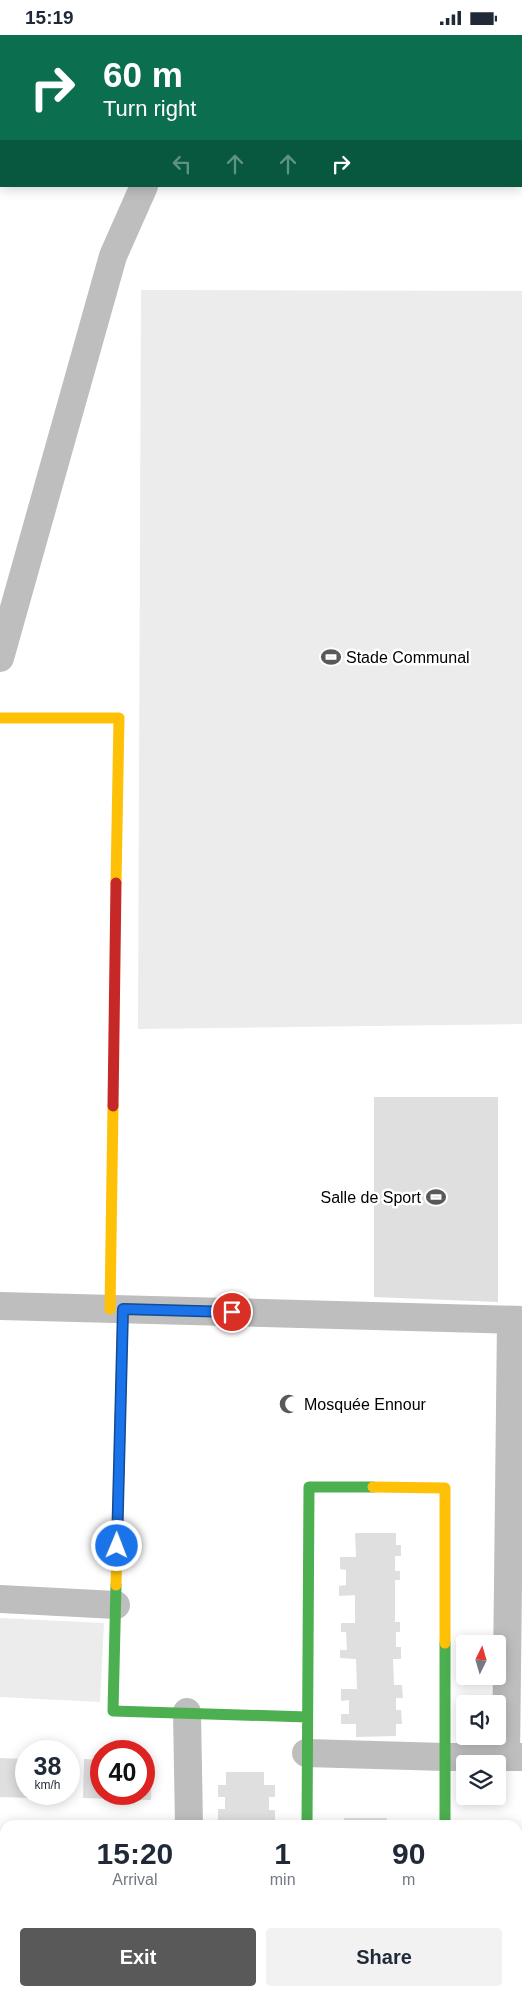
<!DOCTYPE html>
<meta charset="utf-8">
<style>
:root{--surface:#fff;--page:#f2f2f3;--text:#1f2937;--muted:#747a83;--accent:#595959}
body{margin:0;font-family:Arial,sans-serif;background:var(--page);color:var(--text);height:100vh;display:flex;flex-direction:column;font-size:19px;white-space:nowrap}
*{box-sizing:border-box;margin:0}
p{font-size:16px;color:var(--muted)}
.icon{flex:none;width:28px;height:28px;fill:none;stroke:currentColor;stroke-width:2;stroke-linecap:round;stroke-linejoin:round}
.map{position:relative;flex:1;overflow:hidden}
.panel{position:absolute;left:0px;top:1785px;width:522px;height:176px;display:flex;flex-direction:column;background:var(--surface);border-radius:15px 15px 0 0;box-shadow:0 2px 12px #0003}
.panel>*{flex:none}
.banner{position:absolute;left:0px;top:0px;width:522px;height:152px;box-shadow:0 2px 12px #0003;background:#0b6e4f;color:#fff;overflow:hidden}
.needle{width:32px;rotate:5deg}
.buttons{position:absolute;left:456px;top:1600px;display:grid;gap:10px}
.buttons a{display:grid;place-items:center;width:50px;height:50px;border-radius:5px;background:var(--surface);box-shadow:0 2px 12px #0003;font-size:25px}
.speed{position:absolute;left:15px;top:1705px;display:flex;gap:10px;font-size:25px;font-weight:700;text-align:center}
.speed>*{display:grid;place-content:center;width:65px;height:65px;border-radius:50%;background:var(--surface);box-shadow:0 2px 12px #0003;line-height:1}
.speed small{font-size:12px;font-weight:400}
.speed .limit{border:8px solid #d22;background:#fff;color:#111}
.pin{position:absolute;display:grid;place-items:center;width:42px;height:42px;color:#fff;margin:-21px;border:2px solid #fff;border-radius:50%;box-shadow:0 1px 5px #0007}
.me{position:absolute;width:55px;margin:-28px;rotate:1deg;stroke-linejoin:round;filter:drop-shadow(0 0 4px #0008)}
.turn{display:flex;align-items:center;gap:18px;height:105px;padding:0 20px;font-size:22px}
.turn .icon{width:65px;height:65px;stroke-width:2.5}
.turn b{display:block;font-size:35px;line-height:42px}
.lanes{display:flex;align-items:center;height:48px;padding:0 20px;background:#0003;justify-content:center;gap:25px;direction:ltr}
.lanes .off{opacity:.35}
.eta{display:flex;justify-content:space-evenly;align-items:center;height:85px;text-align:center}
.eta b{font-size:30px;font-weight:700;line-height:35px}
.action{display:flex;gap:10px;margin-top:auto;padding:10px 20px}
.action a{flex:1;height:58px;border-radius:5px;background:var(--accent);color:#fff;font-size:20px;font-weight:700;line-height:58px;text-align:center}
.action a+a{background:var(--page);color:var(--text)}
.status{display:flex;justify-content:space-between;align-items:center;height:35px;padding:0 25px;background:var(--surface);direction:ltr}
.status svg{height:14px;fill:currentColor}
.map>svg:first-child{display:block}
.green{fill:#ececec}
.building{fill:#dfdfdf}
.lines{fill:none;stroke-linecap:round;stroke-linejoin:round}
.street{stroke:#bebebe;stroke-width:28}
.fast{stroke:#4caf50;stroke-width:11}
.slow{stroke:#ffc107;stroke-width:11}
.jam{stroke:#c62828;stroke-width:11}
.route-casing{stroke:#114b97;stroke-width:12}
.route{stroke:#1a73e8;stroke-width:9}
.labels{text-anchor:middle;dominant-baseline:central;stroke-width:5;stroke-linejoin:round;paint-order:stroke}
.poi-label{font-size:16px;fill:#000;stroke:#fff;text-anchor:start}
</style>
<div class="status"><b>15:19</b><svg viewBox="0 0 49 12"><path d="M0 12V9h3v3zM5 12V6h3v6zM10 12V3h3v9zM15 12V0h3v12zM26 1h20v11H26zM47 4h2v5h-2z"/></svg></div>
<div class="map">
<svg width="522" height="1961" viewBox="0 0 522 1961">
<rect width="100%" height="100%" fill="#fff"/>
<path class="green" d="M141,255L522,256V989L138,994Z
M0,1583L104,1588L100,1667L0,1662Z"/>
<path class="building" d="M374,1062H498V1267L374,1262Z
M355,1498H396V1510H401V1521H395V1536H400V1545H395V1587H400V1597H396V1612H401V1624H393L394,1650H402L403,1663H396V1675H401L402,1689H396V1701L356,1702V1689H341V1679H349V1665L341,1666V1654H357L356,1624L340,1623V1615H347L346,1597H341V1588H355V1560L339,1561V1551L346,1550V1535L340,1534V1522H356Z
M0,1723L26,1724V1759H31V1763L0,1762Z
M84,1724L101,1725V1759H144V1725L152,1726L151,1765L83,1763Z
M226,1737H264V1750H275V1762H269V1775H275V1787H260V1790H225V1786H218V1774H225V1762H218V1750H226Z
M344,1783H387V1790H344Z
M0,1845H5V1883H0Z
M356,1956H399V1961H356Z"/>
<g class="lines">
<path class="street" d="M248,1L249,0
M0,623L113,221L144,151
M0,1271L522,1285
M0,1564L116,1570
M187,1677L189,1790
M306,1718L445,1722H522
M506,1722L511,1285
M0,1920H5
M518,1940H522
M190,1956V1961
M308,1956V1961
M445,1961V1956"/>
<path class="fast" d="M116,1550L113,1676L307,1682
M445,1608V1790
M307,1790L309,1452H373"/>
<path class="slow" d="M0,683H119L116,848
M110,1274L113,1071
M373,1452L445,1453V1608
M116,1550L123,1274"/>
<path class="jam" d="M113,1071L116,848"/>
</g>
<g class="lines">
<defs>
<path id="route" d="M117,1511L123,1274L232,1277"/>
</defs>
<use href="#route" class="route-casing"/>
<use href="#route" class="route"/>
</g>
<defs>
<symbol id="stadium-bare" viewBox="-9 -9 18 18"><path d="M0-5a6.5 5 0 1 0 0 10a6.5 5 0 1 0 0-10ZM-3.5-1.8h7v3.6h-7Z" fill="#595959" stroke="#fff" stroke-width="2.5" paint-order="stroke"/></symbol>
<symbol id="mosque-bare" viewBox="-9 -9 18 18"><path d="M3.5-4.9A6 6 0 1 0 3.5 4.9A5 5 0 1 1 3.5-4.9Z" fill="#595959" stroke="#fff" stroke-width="2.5" paint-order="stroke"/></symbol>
</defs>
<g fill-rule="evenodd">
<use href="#stadium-bare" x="317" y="608" width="28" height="28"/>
<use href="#stadium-bare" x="422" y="1148" width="28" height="28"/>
<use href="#mosque-bare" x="275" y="1355" width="28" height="28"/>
</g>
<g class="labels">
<g class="poi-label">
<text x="346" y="622">Stade Communal</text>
<text x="421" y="1162" text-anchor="end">Salle de Sport</text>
<text x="304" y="1369">Mosquée Ennour</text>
</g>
</g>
</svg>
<div class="buttons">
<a><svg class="needle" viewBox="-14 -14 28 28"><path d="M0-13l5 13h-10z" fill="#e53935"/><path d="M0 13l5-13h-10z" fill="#747a83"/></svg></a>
<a><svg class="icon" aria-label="sound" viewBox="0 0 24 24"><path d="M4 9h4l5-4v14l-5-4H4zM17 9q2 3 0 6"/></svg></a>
<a><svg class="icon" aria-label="layers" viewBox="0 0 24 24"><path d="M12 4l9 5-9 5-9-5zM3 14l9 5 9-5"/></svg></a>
</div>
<div class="speed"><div>38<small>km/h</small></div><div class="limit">40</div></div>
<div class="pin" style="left:232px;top:1277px;background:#d93025"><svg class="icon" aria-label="arrive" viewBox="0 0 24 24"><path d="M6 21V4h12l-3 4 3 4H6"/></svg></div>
<svg class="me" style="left:117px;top:1511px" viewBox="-20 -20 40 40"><circle r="17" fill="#1a73e8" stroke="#fff" stroke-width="3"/><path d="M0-11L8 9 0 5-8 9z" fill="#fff"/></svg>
<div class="banner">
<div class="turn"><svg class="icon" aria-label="right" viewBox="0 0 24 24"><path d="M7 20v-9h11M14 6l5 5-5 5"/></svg><div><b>60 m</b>Turn right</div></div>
<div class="lanes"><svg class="icon off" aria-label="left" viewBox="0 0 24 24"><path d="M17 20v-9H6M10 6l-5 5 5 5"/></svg><svg class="icon off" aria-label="ahead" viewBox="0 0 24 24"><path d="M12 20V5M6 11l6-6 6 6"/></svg><svg class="icon off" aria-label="ahead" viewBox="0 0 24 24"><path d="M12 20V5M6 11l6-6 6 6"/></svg><svg class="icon" aria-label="right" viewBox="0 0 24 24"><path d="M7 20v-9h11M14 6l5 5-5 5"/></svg></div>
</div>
<section class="panel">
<div class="eta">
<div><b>15:20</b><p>Arrival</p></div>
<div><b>1</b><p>min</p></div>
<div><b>90</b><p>m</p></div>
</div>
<div class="action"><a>Exit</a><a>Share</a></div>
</section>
</div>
